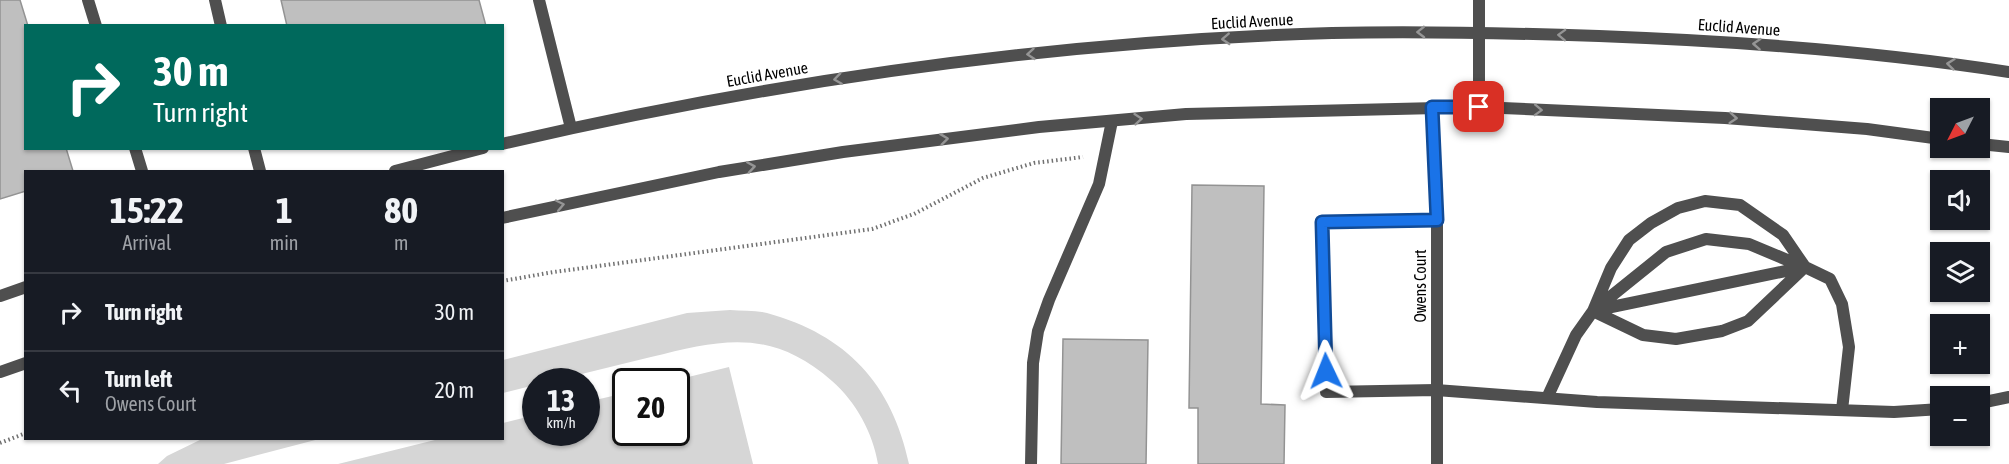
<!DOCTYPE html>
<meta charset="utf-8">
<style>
:root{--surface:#171b24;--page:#242831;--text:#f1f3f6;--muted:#9ea1a6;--line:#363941}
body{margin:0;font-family:"Asap Condensed",sans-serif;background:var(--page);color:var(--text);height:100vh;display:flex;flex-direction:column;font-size:22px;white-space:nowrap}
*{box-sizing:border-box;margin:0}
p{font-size:20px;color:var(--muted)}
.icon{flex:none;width:33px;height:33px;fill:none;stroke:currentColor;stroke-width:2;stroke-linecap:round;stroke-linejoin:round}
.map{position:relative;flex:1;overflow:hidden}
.details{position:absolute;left:24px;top:170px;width:480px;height:270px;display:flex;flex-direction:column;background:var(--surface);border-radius:0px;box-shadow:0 2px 4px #0004}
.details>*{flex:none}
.guide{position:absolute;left:24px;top:24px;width:480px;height:126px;border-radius:0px;box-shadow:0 2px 4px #0004;background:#00695c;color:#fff;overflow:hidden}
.needle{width:39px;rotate:228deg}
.controls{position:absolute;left:1930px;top:98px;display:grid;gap:12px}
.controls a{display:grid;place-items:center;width:60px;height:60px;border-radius:0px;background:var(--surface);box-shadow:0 2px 4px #0004;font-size:30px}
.speed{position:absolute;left:522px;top:368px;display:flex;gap:12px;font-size:30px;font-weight:700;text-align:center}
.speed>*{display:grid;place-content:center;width:78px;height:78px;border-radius:50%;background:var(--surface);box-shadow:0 2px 4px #0004;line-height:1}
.speed small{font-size:15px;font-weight:400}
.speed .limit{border:3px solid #111;border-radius:9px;background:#fff;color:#111}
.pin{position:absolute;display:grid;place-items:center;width:51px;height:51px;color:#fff;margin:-26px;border-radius:12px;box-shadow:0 3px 9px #0006}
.me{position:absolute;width:66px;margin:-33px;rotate:358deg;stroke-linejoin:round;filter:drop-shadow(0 0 4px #0008)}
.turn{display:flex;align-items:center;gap:21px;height:126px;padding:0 30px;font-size:27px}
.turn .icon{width:78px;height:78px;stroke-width:2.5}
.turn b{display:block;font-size:42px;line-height:51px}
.eta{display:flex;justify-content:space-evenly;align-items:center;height:102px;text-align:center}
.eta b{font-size:36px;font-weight:700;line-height:42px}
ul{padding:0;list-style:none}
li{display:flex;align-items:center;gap:18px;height:78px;padding:0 30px;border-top:2px solid var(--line)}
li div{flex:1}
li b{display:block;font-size:22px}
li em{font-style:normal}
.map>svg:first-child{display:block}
.green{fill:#d6d6d6}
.building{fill:#bfbfbf;stroke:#939393;stroke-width:1.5}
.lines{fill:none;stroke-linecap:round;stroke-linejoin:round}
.path{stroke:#717171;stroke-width:4;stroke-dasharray:1.5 3;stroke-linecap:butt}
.service{stroke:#4f4f4f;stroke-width:12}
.minor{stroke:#4f4f4f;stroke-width:12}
.tertiary{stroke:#4f4f4f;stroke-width:12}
.oneway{stroke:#959595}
.route-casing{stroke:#114b97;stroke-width:15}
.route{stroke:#1a73e8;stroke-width:10}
.labels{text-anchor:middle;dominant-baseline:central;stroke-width:4.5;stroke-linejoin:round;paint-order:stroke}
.street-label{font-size:16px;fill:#000;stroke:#fff}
</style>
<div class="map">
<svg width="2009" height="464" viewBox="0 0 2009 464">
<rect width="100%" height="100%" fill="#fff"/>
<path class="green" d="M730,310C742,311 755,310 767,313C847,335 892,384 909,464H878C873,433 856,402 832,381C771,328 723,339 651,357C618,365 586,373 553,381H536L535,385L503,393V360L687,313Z
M729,367L753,464H338L443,438H502L503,423L535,415L536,432H586L587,402L625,393L626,432H676V381H672Z
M204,438H323L224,464H158L167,456Z"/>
<path class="building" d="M0,0H20L28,26H26V148H66L73,171H26V191L0,199Z
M281,0H479L486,26H287Z
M1192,185L1264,186L1261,404L1285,405L1284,464H1198V408H1189Z
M1063,339L1148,340L1146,464H1061Z"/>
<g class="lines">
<path class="path" d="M502,281L554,272L872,229L914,214L983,178L1034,163L1083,157
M0,443L26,433"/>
<path class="service" d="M88,0L96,26
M215,0L221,26
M539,0L571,128
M135,148L142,171
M254,148L260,171
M1437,220L1322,222L1326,392L1436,390L1597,402L1894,412L1941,409
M1594,310L1666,252L1706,239L1749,244L1804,267
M1597,310L1805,267
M1593,311L1611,268L1629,240L1651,223L1678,208L1705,201L1740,205L1783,235L1805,267
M1547,398L1576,335L1593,311L1643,335L1676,339L1722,331L1748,321L1805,267L1830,279L1842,304L1849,347L1842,410
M1980,403L2009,397
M1031,464L1033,363L1038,331L1049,300L1099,184L1112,121"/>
<path class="minor" d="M1479,0V107
M1432,107L1437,195V464"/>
<path class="tertiary" d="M502,144C774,81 1053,41 1332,33C1421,31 1510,33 1599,36C1736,41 1874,51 2009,72
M1980,144L2009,147
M395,171L483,148
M502,218L719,172L843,152L1039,127L1186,114L1479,107L1725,118L1867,129L1941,139
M0,296L26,287
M0,372L26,363"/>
</g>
<defs><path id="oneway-chevron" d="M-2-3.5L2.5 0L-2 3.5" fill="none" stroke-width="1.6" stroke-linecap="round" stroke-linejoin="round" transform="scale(1.5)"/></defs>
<g class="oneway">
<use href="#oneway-chevron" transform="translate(1421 32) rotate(179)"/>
<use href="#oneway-chevron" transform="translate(1562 35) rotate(-178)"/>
<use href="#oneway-chevron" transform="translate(1226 39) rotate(177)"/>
<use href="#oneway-chevron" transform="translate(1757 44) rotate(-176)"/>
<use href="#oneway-chevron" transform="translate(1031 54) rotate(175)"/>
<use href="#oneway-chevron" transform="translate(1951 64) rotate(-174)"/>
<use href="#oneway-chevron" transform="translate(838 79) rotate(172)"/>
<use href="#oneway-chevron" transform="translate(1538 110) rotate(2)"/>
<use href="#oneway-chevron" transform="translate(1733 118) rotate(4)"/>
<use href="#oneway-chevron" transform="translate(1138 119) rotate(-5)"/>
<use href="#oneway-chevron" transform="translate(944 139) rotate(-7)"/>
<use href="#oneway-chevron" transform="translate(751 167) rotate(-9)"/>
<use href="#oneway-chevron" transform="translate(560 205) rotate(-12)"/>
</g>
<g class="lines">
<defs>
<path id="route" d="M1326,371L1322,222L1437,220L1432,107H1479"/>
</defs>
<use href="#route" class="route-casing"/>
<use href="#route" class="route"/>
</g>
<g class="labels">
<g class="street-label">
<text transform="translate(1252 21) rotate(-3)">Euclid Avenue</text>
<text transform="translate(1739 27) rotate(4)">Euclid Avenue</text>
<text transform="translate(767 74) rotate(-10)">Euclid Avenue</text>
<text transform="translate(1420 286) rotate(-90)">Owens Court</text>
</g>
</g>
</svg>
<div class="controls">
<a><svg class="needle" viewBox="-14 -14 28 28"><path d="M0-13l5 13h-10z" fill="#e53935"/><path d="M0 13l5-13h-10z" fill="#9ea1a6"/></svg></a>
<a><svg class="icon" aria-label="sound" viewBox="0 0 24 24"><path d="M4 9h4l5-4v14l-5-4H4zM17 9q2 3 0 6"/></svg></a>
<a><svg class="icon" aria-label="layers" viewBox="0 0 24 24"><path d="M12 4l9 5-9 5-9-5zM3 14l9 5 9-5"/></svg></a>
<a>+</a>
<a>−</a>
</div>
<div class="speed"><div>13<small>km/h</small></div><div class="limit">20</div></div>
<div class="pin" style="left:1479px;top:107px;background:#d93025"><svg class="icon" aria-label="arrive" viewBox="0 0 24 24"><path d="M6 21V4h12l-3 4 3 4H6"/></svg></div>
<svg class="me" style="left:1326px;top:371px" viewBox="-20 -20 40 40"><path d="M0-17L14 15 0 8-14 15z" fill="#1a73e8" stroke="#fff" stroke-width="4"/></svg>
<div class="guide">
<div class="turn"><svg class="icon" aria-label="right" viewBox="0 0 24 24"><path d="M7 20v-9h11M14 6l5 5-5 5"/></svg><div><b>30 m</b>Turn right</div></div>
</div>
<section class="details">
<div class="eta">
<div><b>15:22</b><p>Arrival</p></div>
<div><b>1</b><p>min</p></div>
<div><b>80</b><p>m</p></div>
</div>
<ul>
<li><svg class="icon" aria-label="right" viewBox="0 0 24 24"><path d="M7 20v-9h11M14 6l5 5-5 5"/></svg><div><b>Turn right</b></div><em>30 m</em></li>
<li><svg class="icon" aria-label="left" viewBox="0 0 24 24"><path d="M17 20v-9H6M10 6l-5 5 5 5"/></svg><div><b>Turn left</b><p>Owens Court</p></div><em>20 m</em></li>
</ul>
</section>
</div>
